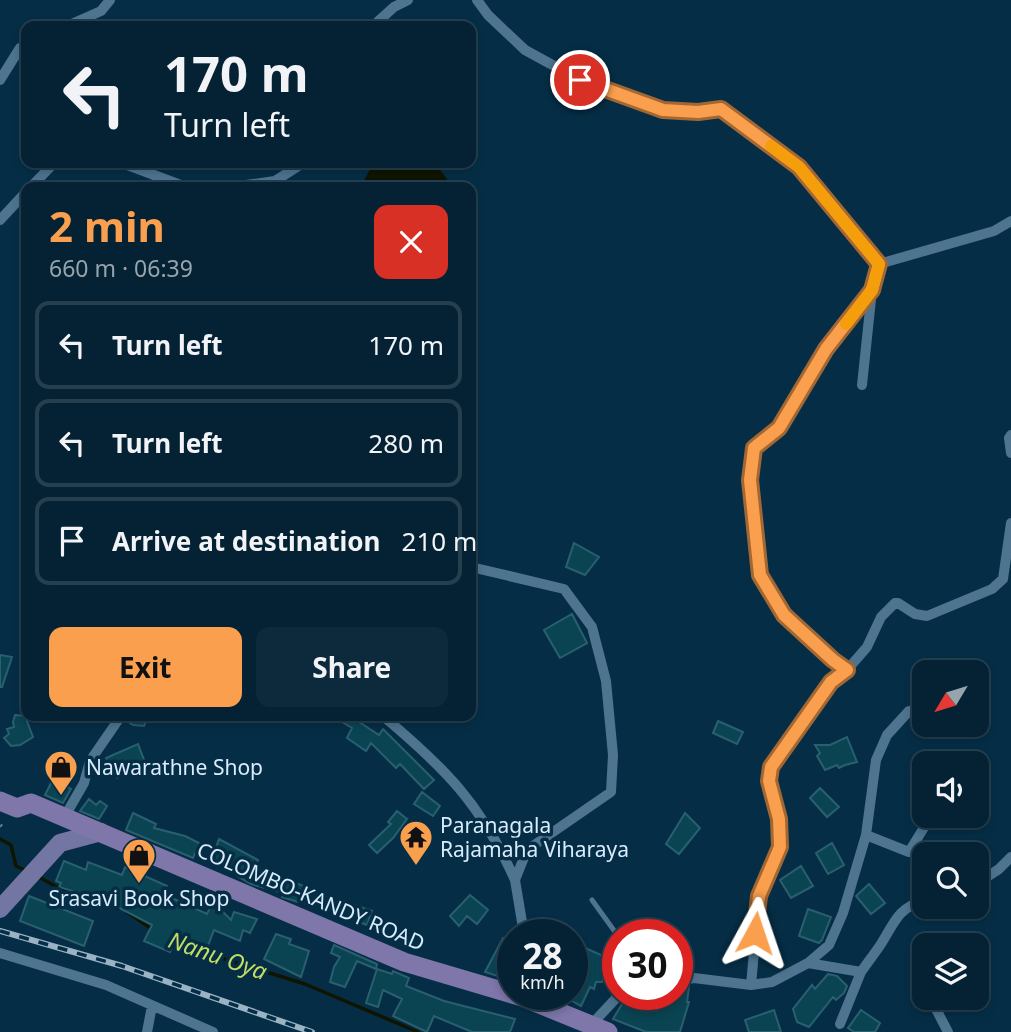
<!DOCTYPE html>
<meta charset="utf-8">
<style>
:root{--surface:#042234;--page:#0d2a3c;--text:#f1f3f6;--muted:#97a4ac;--line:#253f4f;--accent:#f99f4d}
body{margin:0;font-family:"Noto Sans",sans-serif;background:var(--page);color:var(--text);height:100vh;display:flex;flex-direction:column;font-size:26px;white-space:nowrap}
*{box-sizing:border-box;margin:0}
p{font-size:23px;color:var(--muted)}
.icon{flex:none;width:38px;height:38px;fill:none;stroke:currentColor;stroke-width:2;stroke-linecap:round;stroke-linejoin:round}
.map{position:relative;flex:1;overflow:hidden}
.details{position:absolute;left:21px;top:182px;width:455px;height:539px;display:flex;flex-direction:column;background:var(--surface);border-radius:14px;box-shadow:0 4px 10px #0003,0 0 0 2px var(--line)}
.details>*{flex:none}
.banner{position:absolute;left:21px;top:21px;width:455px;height:147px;border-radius:14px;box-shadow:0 4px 10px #0003,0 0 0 2px var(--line);background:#042234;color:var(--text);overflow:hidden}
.needle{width:46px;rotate:232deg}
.controls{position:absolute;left:912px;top:660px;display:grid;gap:14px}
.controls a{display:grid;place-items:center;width:77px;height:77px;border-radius:14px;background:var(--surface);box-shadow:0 4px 10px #0003,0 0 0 2px var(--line);font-size:35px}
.speed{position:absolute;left:497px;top:919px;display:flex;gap:14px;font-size:35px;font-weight:700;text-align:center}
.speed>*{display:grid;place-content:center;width:91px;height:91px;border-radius:50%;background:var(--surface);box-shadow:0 4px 10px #0003,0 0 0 2px var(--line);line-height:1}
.speed small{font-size:18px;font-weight:400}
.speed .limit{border:10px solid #d22;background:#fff;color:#111}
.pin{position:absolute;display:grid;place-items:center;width:60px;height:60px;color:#fff;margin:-30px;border:4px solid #fff;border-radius:50%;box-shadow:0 2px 7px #0007}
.me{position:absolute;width:77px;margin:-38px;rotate:5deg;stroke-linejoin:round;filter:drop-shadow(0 0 5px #0008)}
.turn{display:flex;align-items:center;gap:24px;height:147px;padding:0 28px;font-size:32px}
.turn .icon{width:91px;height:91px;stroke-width:2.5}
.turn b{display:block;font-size:49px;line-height:60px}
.round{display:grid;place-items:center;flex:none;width:74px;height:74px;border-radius:14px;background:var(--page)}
.overview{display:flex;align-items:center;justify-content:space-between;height:119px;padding:0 28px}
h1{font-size:42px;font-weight:700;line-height:52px;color:var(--accent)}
.cta{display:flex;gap:14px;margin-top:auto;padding:14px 28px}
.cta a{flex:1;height:80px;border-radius:14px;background:var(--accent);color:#111;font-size:28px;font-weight:700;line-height:80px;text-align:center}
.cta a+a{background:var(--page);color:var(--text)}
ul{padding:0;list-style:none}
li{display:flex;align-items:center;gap:21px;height:88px;margin:0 14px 10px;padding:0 14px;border:4px solid var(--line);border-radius:14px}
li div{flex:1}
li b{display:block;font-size:26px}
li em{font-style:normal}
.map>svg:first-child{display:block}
.water{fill:#0f1500}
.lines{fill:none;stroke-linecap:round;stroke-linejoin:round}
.stream{stroke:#0f1500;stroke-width:3.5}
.building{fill:#0a4453;stroke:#2a5f6f;stroke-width:2}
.path{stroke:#628296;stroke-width:2;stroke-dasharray:3.5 5;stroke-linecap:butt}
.service{stroke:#4e7490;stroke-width:5}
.minor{stroke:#4e7490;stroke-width:10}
.primary{stroke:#7375a3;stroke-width:18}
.trunk{stroke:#7f76aa;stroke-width:19}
.rail-casing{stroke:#99b3c5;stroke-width:6}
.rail{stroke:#052e46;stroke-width:3.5;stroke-dasharray:10;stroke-linecap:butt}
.route-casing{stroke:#a26732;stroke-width:18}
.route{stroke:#f99f4d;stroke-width:12}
.slow{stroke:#f59e0b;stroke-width:12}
.labels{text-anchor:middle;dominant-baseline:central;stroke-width:7;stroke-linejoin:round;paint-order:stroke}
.poi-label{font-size:21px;fill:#d8ecfc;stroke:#052e46;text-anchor:start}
.street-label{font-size:21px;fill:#d8ecfc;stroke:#052e46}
.water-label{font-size:23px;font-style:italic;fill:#c2dd64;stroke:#052e46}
</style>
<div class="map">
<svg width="1011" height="1032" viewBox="0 0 1011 1032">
<rect width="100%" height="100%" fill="#052e46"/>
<path class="water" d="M373,163H435L453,187H361Z"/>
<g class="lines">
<path class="stream" d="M0,839L11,845L16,866L27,871
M37,876L82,901L120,908
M127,912L152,929
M173,943L305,984L418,1032"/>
</g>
<path class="building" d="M574,543L599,557L585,575L566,567Z
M572,614L587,643L560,658L544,630Z
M0,655L12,657L2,687H0Z
M15,715L25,716L33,737L20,745L11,746L4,738L9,734L7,729L14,727L13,722Z
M129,716H148L144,726L133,725L127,721Z
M332,716H350L379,735L383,729L434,780L424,789L400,764L396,768L371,743L366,751L347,738L352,728Z
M718,721L743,732L737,744L713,733Z
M847,737L857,762L845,765L839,768L837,765L825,770L817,756L820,753L815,745H830Z
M138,744L146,765L117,778L106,758Z
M53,779L71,789L63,803L45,795Z
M820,788L839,807L827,817L810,798Z
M422,792L440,806L433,816L414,804Z
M89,799L96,805L100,801L107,806L99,819L80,811Z
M397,811L407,819L393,838L377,853L369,845L391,824L388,822Z
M133,813L156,824L154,828L185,836L199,843L193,858L126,830Z
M685,813L700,828L679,854L666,844Z
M219,839L258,860L254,868L304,886L298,902L282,897L283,893L251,884L237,876L239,873L232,870L233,868L212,859Z
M832,843L844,865L828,874L816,853Z
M64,861L86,870L88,862L122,875L125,867L167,886L163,894L207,914L213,902L231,920L234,912L257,919L250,933L243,930L240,941L214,930L206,951L177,939L170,952L144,941L152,925L108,902L59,887L61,883L56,881Z
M801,866L813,886L791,898L780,880Z
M869,884L885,903L871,914L856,896Z
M470,895L488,910L477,924L467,916L459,926L450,916Z
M29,896L93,921L84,946L20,921Z
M354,905L372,911L367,925L350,919Z
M808,909L831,917L822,940L819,943L799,936Z
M276,934L291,939L289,944L309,951L301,977L264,959Z
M503,938L513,942V981L485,972Z
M572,942L610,959L602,982H596L594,989L590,987L581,1006L572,1001Z
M334,945L377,964L376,969L357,961L345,987L330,982L334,967L340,957L331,953Z
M377,969L392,974L393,971L409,978L406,986L444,1001L515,1019L510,1032H472L434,1016L427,1032L393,1016L402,999L383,990L378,1007L366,1003Z
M828,974L837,976L847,986L844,993L836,1000L833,997L809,1027L797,1022L793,1009L812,985L815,989Z
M689,987L687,1002H689L680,1032H646L613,1019L628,994H677V989Z
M774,1010L781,1032H749L745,1020Z
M861,1010L880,1023L875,1032H854L848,1028Z"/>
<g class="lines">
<path class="path" d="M0,827L4,822"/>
<path class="service" d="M592,900L618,936
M614,996L618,981"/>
<path class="minor" d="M477,0L488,15L525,50L580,80L663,110L698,112L721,109L799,167L879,264L994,231L1011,221
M67,26L101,11L110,0
M373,26L394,7L408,0
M0,80L20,48L26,45
M122,163L186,187
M31,187L54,163
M232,187L275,181L303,163
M0,220L26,192
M862,385L872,290
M1011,435L1009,438L1011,453
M471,567L564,589L592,627L606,681L613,755L611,792L527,850L515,880L524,934
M847,670L833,660L784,615L760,575L750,480L754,448L779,428L826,349L872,290L879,264
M383,716C445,768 481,804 515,880
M65,816L84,783L90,761L121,716
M866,835L909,852L931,816
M976,884L999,869L1011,857
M0,953L106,985L213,1032
M808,963L829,945L843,913L866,835L876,760L887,735L909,711
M677,981L694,978L751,985L772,982L808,963L861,972C868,962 875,953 881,944C895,922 897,909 924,900
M751,985L759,896L780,847L779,819L770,781L771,767L831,682L847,670L867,647L881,617L895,603H898L915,614L927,616L992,589L1003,579L1011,523
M936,1009L948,1032
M840,1024L861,972
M591,1025L620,994
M147,1032L152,1006"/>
<path class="primary" d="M60,843L101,832
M0,909L60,843"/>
<path class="trunk" d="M0,801L17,808L31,803L404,962L522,997L608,1032"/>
<defs>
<path id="rail" d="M0,931L122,966L312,1032"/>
</defs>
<use href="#rail" class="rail-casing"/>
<use href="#rail" class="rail"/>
</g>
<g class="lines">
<defs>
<path id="route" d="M580,80L663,110L698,112L721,109L799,167L879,264L872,290L826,349L779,428L754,448L750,480L760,575L784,615L833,660L847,670L831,682L771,767L769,781L779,819L780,847L759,896L755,933"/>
</defs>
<use href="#route" class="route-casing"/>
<use href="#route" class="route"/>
<path class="slow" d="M771,146L799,167L879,264L872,290L846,324"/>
</g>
<defs>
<symbol id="shop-pin" viewBox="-11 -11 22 30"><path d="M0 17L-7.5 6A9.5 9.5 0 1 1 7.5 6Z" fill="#f99f4d" stroke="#052e46"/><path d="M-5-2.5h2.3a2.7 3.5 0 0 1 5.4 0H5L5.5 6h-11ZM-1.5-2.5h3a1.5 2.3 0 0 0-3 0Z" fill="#111"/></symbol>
<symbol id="temple-pin" viewBox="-11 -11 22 30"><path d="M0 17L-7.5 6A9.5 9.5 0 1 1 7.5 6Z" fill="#f99f4d" stroke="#052e46"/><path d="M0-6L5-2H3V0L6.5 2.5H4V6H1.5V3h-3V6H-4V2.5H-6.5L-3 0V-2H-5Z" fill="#111"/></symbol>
</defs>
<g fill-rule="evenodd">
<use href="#shop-pin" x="42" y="748" width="38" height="52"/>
<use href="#temple-pin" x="397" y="818" width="38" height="52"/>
<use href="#shop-pin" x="120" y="836" width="38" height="52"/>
</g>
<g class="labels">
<g class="poi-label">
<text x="86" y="767">Nawarathne Shop</text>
<text x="440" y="825">Paranagala<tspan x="440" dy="24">Rajamaha Viharaya</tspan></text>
<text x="139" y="898" text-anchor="middle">Srasavi Book Shop</text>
</g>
<g class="street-label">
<text transform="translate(311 896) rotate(23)">COLOMBO-KANDY ROAD</text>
</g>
<g class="water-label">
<text transform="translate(218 955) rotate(19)">Nanu Oya</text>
</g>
</g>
</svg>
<div class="controls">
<a><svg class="needle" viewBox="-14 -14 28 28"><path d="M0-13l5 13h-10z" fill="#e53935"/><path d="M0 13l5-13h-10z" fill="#97a4ac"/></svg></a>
<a><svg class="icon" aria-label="sound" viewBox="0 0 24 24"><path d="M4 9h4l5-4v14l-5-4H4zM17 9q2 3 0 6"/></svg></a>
<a><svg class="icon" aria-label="search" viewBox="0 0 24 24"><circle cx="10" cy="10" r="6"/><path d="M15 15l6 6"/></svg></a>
<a><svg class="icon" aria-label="layers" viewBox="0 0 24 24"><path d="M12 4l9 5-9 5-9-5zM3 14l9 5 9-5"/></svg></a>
</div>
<div class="speed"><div>28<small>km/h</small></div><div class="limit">30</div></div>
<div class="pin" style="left:580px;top:80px;background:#d93025"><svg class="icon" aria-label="arrive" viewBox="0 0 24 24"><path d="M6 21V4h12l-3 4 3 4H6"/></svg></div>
<svg class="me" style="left:755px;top:933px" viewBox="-20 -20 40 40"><path d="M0-17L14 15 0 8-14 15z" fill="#f99f4d" stroke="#fff" stroke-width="4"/></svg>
<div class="banner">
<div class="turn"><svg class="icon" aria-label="left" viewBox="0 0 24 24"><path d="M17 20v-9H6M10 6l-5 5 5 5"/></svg><div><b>170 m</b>Turn left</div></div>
</div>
<section class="details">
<div class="overview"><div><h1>2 min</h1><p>660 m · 06:39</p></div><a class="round" style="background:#d93025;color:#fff"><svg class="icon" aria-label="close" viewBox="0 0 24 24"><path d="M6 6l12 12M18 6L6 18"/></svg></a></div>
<ul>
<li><svg class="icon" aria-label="left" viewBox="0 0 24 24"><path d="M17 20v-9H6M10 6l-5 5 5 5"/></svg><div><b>Turn left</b></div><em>170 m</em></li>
<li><svg class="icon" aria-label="left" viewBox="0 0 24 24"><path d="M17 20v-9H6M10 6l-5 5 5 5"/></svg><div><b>Turn left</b></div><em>280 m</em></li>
<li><svg class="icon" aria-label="arrive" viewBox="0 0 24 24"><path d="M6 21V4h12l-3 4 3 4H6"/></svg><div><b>Arrive at destination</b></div><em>210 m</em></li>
</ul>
<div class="cta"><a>Exit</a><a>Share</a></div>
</section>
</div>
